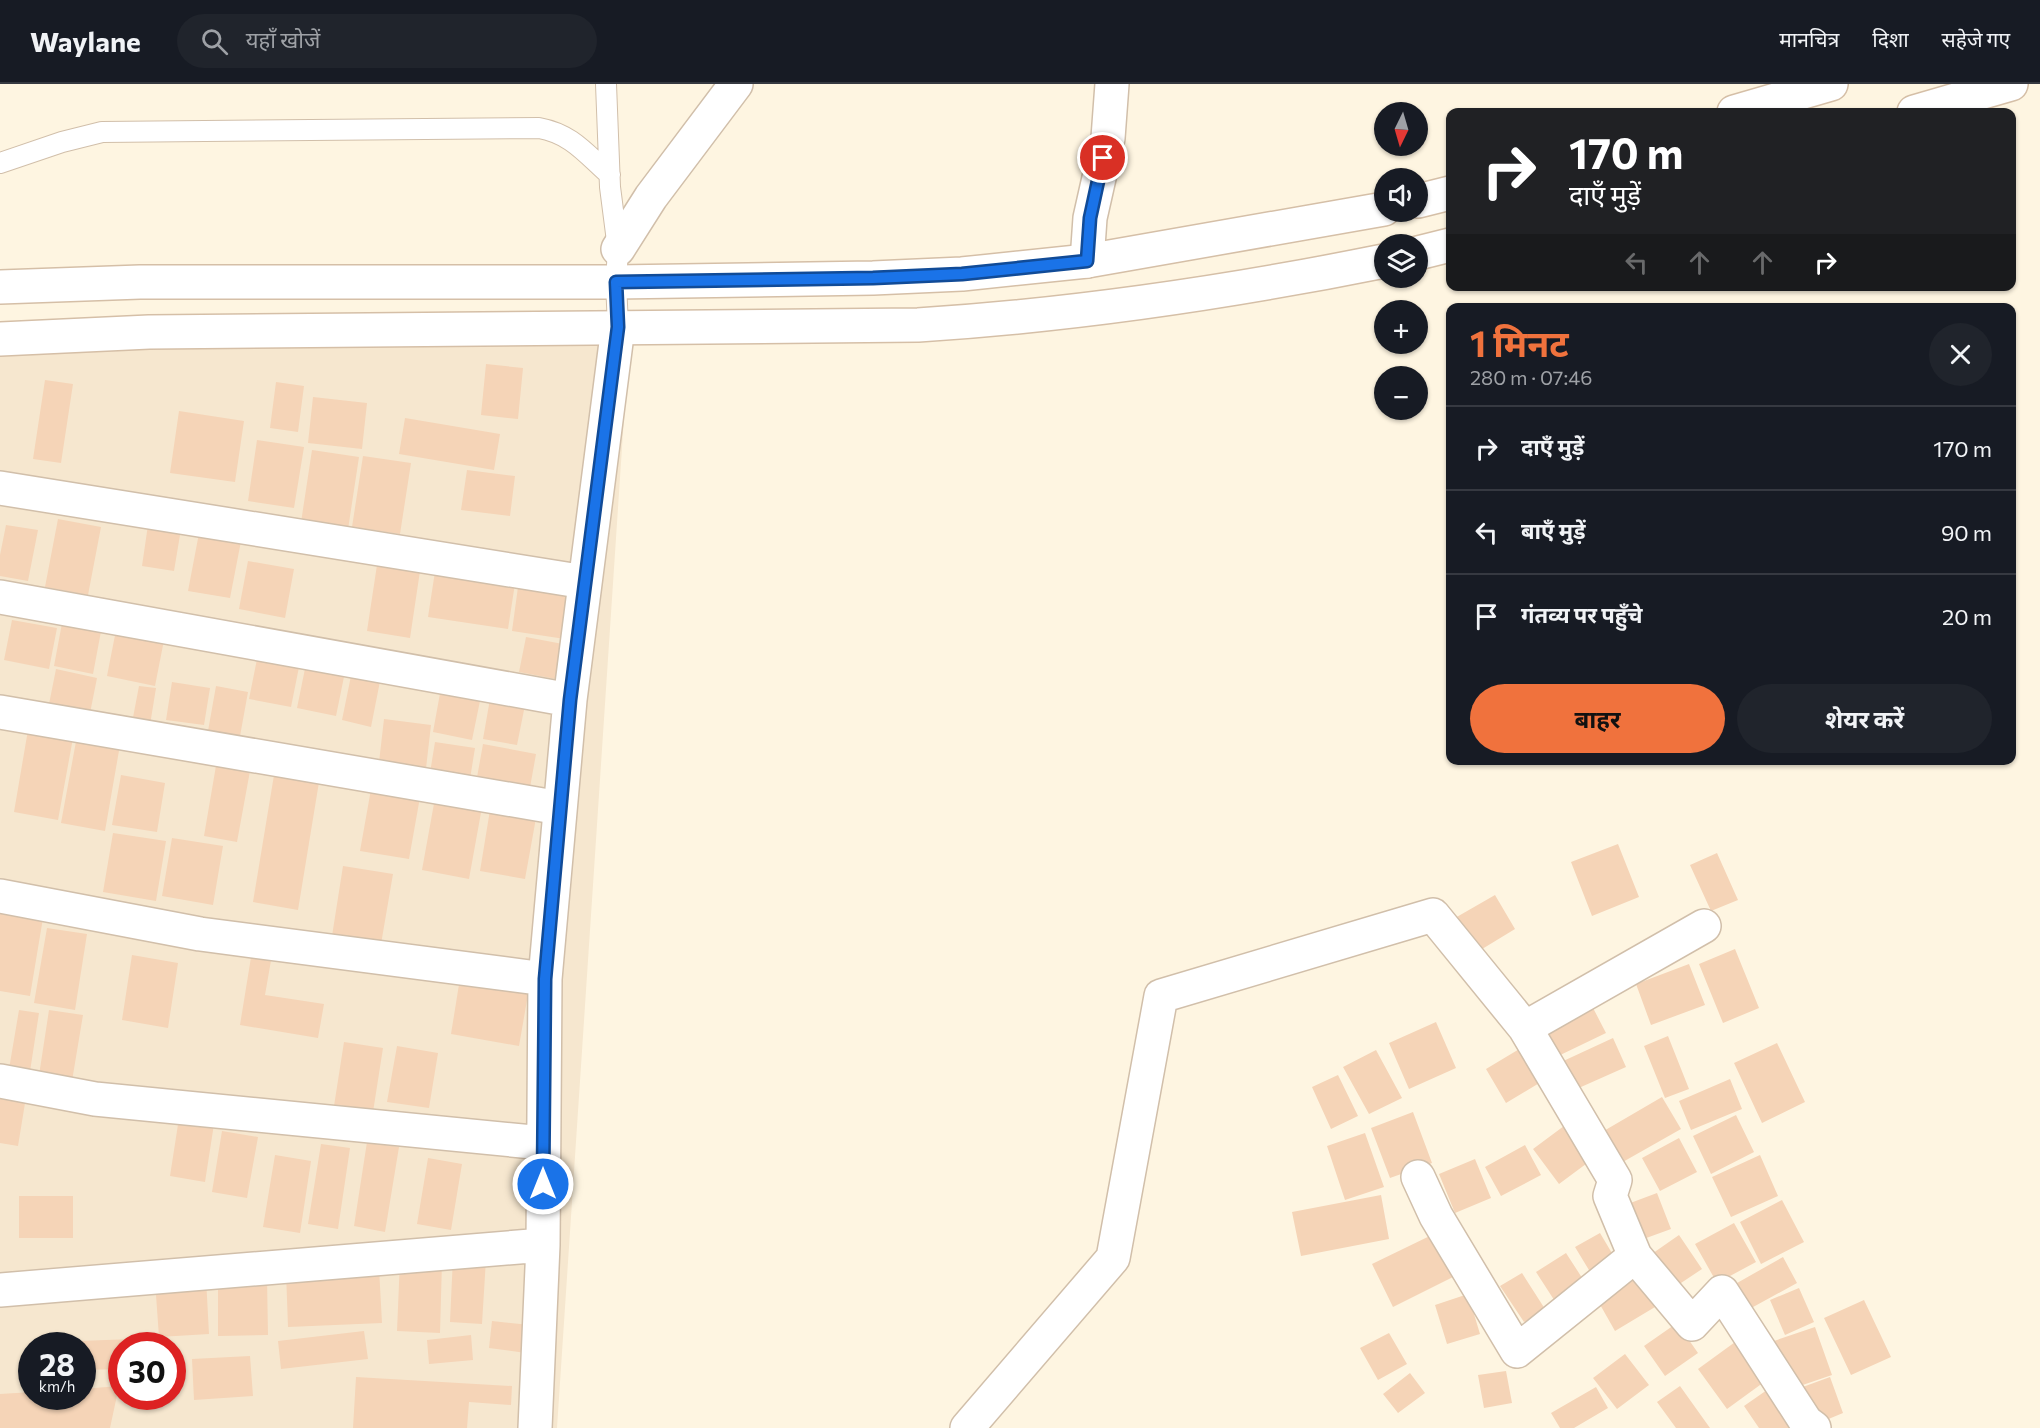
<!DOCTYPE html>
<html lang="hi">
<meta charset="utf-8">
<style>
:root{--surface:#171b24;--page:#20242c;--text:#f1f3f6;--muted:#9ea1a6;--line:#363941;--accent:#f0723d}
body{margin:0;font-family:Commissioner,"Noto Sans Devanagari",sans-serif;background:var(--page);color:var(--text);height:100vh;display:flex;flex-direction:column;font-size:22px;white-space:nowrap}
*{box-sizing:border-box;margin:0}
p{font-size:20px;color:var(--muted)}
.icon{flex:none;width:33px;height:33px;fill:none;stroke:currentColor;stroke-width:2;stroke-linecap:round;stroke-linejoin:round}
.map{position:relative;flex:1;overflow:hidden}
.drawer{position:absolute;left:1446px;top:219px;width:570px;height:462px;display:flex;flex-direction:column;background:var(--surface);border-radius:12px;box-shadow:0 2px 4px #0004}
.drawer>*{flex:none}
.banner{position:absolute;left:1446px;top:24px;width:570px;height:183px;border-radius:12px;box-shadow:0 2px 4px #0004;background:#202124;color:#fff;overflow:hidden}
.needle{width:39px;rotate:185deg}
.controls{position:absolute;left:1374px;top:18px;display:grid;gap:12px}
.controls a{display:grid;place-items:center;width:54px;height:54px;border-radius:50%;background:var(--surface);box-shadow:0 2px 4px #0004;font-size:30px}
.speed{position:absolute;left:18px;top:1248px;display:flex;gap:12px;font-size:30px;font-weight:700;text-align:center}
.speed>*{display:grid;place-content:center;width:78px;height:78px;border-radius:50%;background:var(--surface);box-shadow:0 2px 4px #0004;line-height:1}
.speed small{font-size:15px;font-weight:400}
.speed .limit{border:9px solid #d22;background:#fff;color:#111}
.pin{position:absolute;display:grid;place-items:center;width:51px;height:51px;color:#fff;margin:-26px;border:3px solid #fff;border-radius:50%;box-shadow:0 2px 6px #0007}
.me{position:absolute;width:66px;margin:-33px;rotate:0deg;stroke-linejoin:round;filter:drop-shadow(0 0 4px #0008)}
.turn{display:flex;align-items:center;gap:21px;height:126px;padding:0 24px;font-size:27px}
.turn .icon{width:78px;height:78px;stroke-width:2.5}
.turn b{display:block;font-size:42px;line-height:51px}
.lanes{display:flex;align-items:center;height:57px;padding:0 24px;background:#0003;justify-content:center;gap:30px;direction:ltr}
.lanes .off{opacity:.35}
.round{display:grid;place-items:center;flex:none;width:63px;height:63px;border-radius:32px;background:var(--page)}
.headline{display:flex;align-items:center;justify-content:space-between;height:102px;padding:0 24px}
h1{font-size:36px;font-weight:700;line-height:45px;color:var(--accent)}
.cta{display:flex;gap:12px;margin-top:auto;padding:12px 24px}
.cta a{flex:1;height:69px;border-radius:36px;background:var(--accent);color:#111;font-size:24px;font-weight:700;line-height:69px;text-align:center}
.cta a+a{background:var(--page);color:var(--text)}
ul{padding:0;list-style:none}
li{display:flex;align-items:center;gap:18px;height:84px;padding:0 24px;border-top:2px solid var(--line)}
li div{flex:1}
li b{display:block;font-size:22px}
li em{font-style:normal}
header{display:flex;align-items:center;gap:36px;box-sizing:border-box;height:84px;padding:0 30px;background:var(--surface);border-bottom:2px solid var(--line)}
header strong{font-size:28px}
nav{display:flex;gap:33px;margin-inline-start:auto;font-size:21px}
.search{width:420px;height:54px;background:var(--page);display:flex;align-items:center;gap:15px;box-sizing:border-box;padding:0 21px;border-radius:33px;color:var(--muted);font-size:22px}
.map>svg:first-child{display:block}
.residential{fill:#f6e7cf;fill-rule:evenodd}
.building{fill:#f5d4b7}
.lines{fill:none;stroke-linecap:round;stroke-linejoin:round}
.service-casing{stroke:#d1bfaa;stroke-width:22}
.minor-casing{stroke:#d1bfaa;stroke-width:36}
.secondary-casing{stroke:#d5bfa7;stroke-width:36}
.service{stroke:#fff;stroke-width:20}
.minor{stroke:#fff;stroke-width:33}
.secondary{stroke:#fff;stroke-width:33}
.route-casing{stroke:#114b97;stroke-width:15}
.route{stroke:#1a73e8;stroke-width:10}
</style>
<header>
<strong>Waylane</strong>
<div class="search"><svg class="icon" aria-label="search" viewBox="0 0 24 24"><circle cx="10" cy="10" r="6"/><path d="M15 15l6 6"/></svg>यहाँ खोजें</div>
<nav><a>मानचित्र</a><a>दिशा</a><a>सहेजे गए</a></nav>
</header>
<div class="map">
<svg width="2040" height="1344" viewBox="0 0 2040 1344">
<rect width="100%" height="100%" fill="#fef5e1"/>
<path class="residential" d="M630,243L557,1344H0V245ZM32,1262H82V1312H32ZM122,1262H172V1312H122Z"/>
<path class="building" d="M486,280L523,284L518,335L481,331Z
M45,296L73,300L61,379L33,375Z
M276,298L304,302L298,348L270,344Z
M313,313L367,319L362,365L308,359Z
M179,327L244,337L235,398L170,389Z
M405,334L500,350L494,386L399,370Z
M257,356L304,363L294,424L248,417Z
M312,366L359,373L347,452L300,445Z
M363,372L411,379L400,450L352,443Z
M467,386L515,392L510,432L461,426Z
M149,434L182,439L174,487L142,482Z
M58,435L101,443L88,511L45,503Z
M6,441L38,446L28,497L0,492V471Z
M200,444L242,452L230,514L188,507Z
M248,477L294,485L285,534L239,525Z
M377,481L420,487L410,554L367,547Z
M436,481L516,493L508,545L428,533Z
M518,503L572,511L565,555L512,547Z
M63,534L102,542L93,590L54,582Z
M12,536L57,544L49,585L4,576Z
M117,541L165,551L155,602L107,592Z
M526,553L568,561L561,596L519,588Z
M259,565L301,573L291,623L249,615Z
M307,575L346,583L336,632L297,624Z
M353,582L382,587L371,643L342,636Z
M56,585L97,594L89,634L48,625Z
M172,598L210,604L204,641L166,636Z
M139,602L156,604L149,647L131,644Z
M216,602L248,608L240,652L208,647Z
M441,604L481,612L472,656L433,648Z
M490,615L525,621L517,661L483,655Z
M384,635L431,641L425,693L378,687Z
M28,646L73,654L58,736L14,728Z
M77,652L120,661L105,747L61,739Z
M435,658L475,664L469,701L429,695Z
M483,660L536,670L529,709L476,699Z
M218,670L252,676L237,758L204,752Z
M275,685L320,692L298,826L253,818Z
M121,691L165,699L157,748L112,741Z
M373,694L422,702L409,775L360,767Z
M435,714L482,723L469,795L422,786Z
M490,726L536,734L525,795L480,787Z
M113,749L166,757L156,817L103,808Z
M172,754L223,762L213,821L162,812Z
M1618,760L1639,813L1592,832L1571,778Z
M1717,769L1738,816L1711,827L1690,781Z
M343,782L393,790L381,860L332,852Z
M1495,811L1515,845L1469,873L1448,838Z
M0,827L43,834L30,912L0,907Z
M47,844L87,850L75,926L34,919Z
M253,861L273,865L265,911L324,920L318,954L240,941Z
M1735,865L1759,924L1723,939L1699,880Z
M132,871L178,879L168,944L122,936Z
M1689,880L1705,921L1651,941L1636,900Z
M461,888L530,899L519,962L451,950Z
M1592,922L1606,949L1554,974L1541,947Z
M19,926L39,929L29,994L8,991Z
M49,926L83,931L71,1003L38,998Z
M1436,938L1456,984L1409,1005L1389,959Z
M1668,952L1689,1005L1665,1014L1644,962Z
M1613,954L1626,983L1572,1007L1559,979Z
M344,958L383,964L373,1028L334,1022Z
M1777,959L1805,1018L1762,1039L1734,979Z
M397,962L438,969L429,1024L387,1018Z
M1521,964L1541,998L1506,1019L1486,985Z
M1376,966L1402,1014L1369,1030L1343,983Z
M1338,991L1358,1032L1331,1045L1312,1003Z
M1730,995L1742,1025L1691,1046L1679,1017Z
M0,1003L27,1007L18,1062L0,1059Z
M1662,1013L1681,1045L1621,1079L1602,1048Z
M1413,1028L1432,1079L1390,1094L1371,1044Z
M1736,1031L1754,1068L1711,1090L1693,1052Z
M179,1034L214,1040L205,1098L170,1092Z
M1568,1039L1594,1074L1559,1100L1533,1065Z
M222,1047L258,1053L247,1114L212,1108Z
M1365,1049L1384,1103L1345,1116L1327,1062Z
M1679,1054L1697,1088L1660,1107L1642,1074Z
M367,1058L399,1063L385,1148L354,1142Z
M321,1060L350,1064L338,1145L308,1140Z
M1525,1061L1541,1091L1501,1112L1485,1083Z
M275,1071L311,1077L300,1149L263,1143Z
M1760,1071L1778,1112L1731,1133L1712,1093Z
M428,1074L462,1080L451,1146L417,1140Z
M1475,1075L1491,1114L1455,1129L1439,1090Z
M1657,1109L1671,1145L1638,1157L1625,1121Z
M1381,1111L1389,1155L1301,1172L1292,1128Z
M19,1112H73V1154H19Z
M1782,1116L1804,1158L1761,1180L1740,1138Z
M1734,1139L1756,1178L1717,1199L1695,1160Z
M1438,1148L1459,1190L1393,1223L1372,1180Z
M1600,1149L1619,1181L1595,1196L1575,1163Z
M1679,1151L1702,1185L1669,1207L1646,1174Z
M1566,1169L1588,1203L1558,1222L1536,1188Z
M453,1173L486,1175L482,1240L450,1238Z
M1783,1173L1797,1199L1744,1228L1730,1203Z
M400,1176L442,1178L440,1249L397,1247Z
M379,1184L382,1239L288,1243L286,1188Z
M1522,1189L1545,1225L1524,1238L1500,1202Z
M1643,1191L1660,1220L1615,1247L1598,1217Z
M206,1194L209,1250L159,1253L155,1197Z
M267,1194L268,1251L218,1252V1195Z
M1799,1204L1814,1238L1785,1251L1770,1216Z
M1468,1210L1480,1250L1447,1260L1435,1221Z
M1864,1216L1891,1273L1851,1291L1824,1234Z
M492,1237L530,1241L526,1269L489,1264Z
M1677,1239L1698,1269L1665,1292L1644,1262Z
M1815,1243L1832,1291L1788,1306L1771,1258Z
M364,1247L368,1275L281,1285L278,1257Z
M1389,1249L1407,1280L1378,1296L1360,1264Z
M471,1251L473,1276L429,1280L427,1256Z
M1742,1253L1771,1293L1727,1325L1698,1285Z
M133,1255V1262H122V1285L82,1286V1262H79V1257Z
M1625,1270L1649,1301L1617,1325L1593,1294Z
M250,1272L253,1312L194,1316L192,1275Z
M1506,1287L1512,1319L1484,1324L1478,1291Z
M1410,1289L1425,1309L1398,1329L1383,1310Z
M356,1293L512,1302L511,1321L469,1318L467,1344H353Z
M1830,1293L1843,1329L1814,1341L1800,1304Z
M1777,1299L1792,1344H1759L1744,1322Z
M119,1302L110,1344H0V1310L32,1308V1312H82V1305Z
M1680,1302L1710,1344H1676L1657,1318Z
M1596,1303L1608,1324L1574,1344H1560L1551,1329Z"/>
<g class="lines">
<defs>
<path id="service" d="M606,0L610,103L618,165L616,198L618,243
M0,79L62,58L102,48L539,44C572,50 586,70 610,91"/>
<path id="minor" d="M618,165L651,113L736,0
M1087,177L1090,134L1108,54L1112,0
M0,404L585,498
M0,513L570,616
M0,628L560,724
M0,812L200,850L545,895
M1525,944L1704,842
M0,997L95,1015L543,1059
M1418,1093L1436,1132L1517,1267L1635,1172
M0,1206L543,1161
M535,1344L543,1161L545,895L570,616L618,243
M967,1344L1113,1174L1161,912L1433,831L1525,944L1615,1096L1610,1112L1635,1172L1692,1240L1722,1208L1806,1338L1814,1344"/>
<path id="secondary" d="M1734,28L1831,0
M1914,28L2011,0
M1418,117L1450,109
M1418,169L1450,161
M0,203L140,198H616L873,194L962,190L1087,177L1384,125
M0,255L149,248L918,241C1075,231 1230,208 1384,177"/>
</defs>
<use href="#service" class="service-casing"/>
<use href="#minor" class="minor-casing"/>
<use href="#secondary" class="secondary-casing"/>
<use href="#service" class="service"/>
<use href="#minor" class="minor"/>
<use href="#secondary" class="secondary"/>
</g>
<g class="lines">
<defs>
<path id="route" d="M543,1100L545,895L570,616L618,243L616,198L873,194L962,190L1087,177L1090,134L1103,74"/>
</defs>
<use href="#route" class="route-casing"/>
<use href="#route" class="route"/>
</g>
</svg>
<div class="controls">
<a><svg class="needle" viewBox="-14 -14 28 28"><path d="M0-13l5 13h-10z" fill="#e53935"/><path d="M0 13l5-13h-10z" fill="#9ea1a6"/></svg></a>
<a><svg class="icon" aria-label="sound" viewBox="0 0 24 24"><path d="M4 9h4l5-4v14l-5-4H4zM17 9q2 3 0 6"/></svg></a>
<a><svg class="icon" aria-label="layers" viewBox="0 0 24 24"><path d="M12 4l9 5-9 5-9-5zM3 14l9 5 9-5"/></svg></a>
<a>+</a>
<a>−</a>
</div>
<div class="speed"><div>28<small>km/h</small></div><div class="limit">30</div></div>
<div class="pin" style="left:1103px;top:74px;background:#d93025"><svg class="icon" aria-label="arrive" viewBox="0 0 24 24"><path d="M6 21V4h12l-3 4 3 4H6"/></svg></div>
<svg class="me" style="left:543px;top:1100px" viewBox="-20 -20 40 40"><circle r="17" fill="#1a73e8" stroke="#fff" stroke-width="3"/><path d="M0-11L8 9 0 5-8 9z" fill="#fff"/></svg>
<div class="banner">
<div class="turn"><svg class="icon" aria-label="right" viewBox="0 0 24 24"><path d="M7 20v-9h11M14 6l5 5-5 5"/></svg><div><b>170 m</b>दाएँ मुड़ें</div></div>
<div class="lanes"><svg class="icon off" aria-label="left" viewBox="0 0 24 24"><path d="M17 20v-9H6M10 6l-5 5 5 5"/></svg><svg class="icon off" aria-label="ahead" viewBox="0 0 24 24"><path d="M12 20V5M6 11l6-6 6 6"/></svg><svg class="icon off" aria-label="ahead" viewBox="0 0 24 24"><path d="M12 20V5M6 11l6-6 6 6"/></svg><svg class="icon" aria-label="right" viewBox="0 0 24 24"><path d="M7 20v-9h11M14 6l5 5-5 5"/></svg></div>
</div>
<section class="drawer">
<div class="headline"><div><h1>1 मिनट</h1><p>280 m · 07:46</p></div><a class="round"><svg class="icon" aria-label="close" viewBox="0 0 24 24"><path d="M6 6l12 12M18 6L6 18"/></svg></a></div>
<ul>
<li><svg class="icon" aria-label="right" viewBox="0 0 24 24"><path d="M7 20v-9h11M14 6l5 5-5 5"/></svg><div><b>दाएँ मुड़ें</b></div><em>170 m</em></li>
<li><svg class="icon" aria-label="left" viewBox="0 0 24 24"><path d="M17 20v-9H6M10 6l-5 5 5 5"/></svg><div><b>बाएँ मुड़ें</b></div><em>90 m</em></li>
<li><svg class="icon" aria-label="arrive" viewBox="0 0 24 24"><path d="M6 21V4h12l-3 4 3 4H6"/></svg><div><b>गंतव्य पर पहुँचे</b></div><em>20 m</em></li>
</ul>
<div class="cta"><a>बाहर</a><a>शेयर करें</a></div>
</section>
</div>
